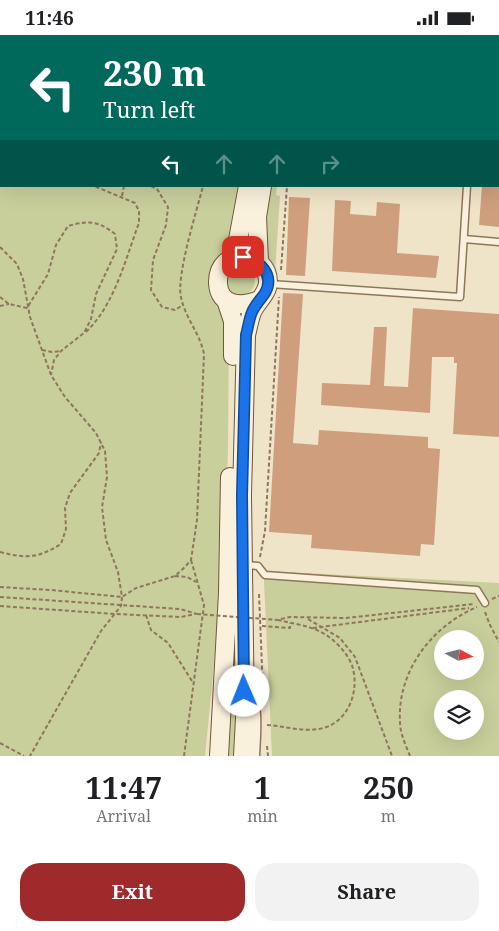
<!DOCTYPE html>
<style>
:root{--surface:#fff;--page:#f2f2f2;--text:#202124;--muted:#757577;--accent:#9e2a2b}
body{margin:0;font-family:"Noto Serif",serif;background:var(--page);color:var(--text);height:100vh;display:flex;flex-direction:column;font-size:19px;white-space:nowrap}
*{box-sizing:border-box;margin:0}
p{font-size:16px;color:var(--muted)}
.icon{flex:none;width:28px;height:28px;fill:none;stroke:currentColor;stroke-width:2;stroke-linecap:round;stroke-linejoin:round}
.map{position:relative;height:721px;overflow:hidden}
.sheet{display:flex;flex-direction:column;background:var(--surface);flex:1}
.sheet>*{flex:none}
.hud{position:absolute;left:0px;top:0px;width:500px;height:152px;box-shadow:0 5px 20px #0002;background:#00695c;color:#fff;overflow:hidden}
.needle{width:32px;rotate:97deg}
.fabs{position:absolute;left:434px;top:595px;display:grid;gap:10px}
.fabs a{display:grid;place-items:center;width:50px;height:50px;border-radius:50%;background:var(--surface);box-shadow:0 5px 20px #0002;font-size:25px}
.pin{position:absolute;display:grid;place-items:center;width:42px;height:42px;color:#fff;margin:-21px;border-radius:10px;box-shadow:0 2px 8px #0006}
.me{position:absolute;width:55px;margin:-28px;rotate:359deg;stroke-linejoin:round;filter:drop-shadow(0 0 4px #0008)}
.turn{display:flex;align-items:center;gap:18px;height:105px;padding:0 20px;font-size:22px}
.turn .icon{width:65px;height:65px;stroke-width:2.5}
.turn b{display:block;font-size:35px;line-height:42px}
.lanes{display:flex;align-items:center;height:48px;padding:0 20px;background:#0003;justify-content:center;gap:25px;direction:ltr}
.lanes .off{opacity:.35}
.eta{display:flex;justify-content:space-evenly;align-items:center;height:85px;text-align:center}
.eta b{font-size:30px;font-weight:700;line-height:35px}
.action{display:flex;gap:10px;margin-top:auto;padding:10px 20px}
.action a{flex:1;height:58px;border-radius:20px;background:var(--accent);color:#fff;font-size:20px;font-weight:700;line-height:58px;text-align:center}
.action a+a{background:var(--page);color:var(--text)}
.status{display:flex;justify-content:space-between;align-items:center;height:35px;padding:0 25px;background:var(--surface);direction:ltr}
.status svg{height:14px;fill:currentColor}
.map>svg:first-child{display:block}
.green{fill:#c9cf9b;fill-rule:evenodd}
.building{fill:#cf9f7d}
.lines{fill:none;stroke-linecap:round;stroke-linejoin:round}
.lane-casing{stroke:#8d765c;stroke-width:9}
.street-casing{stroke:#8d765c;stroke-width:15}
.secondary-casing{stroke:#6f573f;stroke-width:20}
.path{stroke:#8d765c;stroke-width:2;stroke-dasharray:4 2.5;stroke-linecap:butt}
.lane{stroke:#faf1dc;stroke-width:6}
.street{stroke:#faf1dc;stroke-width:12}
.secondary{stroke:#faf1dc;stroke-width:18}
.path-bridge{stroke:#8d765c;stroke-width:2;stroke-dasharray:4 2.5;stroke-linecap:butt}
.route-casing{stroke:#114b97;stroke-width:12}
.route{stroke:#1a73e8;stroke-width:9}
</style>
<div class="status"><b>11:46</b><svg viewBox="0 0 49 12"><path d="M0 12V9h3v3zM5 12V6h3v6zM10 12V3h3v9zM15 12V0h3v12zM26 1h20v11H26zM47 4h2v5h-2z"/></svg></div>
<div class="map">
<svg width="499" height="721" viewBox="0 0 499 721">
<rect width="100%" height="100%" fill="#f0e4c8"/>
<path class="green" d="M0,0H260L1,1V151H244L227,214L213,232L218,268L229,297L228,415L224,527L205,721H0Z
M268,151H277L276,160L280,161L275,238C253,218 266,177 268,151Z
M227 246a14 14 0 1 1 28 0a14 14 0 1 1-28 0Z
M236,276H243L237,721H228L238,290Z
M265,536L499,548V721H272L264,547ZM442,604H475V636H442ZM442,664H475V696H442Z"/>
<path class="building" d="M482,151H499V192L479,190Z
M289,162L310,163L305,241L286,240Z
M335,165L351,166L350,179L376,181L377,167L400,169L397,218L439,221L436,243L332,236Z
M283,258L303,259L293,408L318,410L319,395L428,402V413L440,414L434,510L421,509L420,521L311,513L312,500L269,497Z
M413,273L499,279V402L453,399L457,328H454V322H432L430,378L321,370L322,348L370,350L374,292H387L384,351L408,352Z"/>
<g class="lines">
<defs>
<path id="lane" d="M464,204L499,207
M270,249L460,262L467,151
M244,530L258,531L265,540L477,555L485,568"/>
<path id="street" d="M248,652C257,674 254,698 253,721"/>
<path id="secondary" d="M265,1V0
M278,1V0
M235,221L248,151
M259,227L257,182L262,151
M226,265L233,286V321
M219,721L228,558L230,442
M243,721L245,683L242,460L246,300C248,293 249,285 252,277C256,267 268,259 268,247C268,215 217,211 218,248C219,272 242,272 259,265"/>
</defs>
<use href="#lane" class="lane-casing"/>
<use href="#street" class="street-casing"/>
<use href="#secondary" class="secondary-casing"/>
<path class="path" d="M223,0V1
M163,1L164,0
M296,1V0
M0,62H1
M0,132H1
M0,136H1
M151,151L157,154L168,172L166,190L153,225L151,255L162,272L175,275L183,270
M122,161L124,151
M0,212L17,229L23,244L30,282L51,340L65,362L96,398L105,416L107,442L102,472L106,505L118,537L122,562L121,571L101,596L30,721
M281,235L287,151
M0,262L9,269L27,273L48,239L56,210L68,191C89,185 98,186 115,199L117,214L96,259L91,284L84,298L61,316L54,325L51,340
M0,271L9,269
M86,297C115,269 125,225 139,188V176L135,168L94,151
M42,315L52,317L61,316
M0,517C27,524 38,523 61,509L66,494L65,473L70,458L99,418L101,407
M260,522L265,496L279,262
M175,541L187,542L196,547
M0,552L51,555L122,562L136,553L175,541L185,532L191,525L197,485L204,319C200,298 185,283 181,262C176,241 197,175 203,151
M259,559L263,656
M0,562L180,574L197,579
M492,564L499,561
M0,571L115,579L181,582L195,579
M485,577L490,590L499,607
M146,580L151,595L168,608L192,646
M281,584L290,582L346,583L474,569
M308,584L340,603L355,622L392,721
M262,591L290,593V588
M313,593L469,573
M267,690C286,691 304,698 323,693C348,687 359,657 353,634C351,624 342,613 334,606C317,591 299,590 278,585
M0,708L24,721
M267,711L268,721
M184,721L204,570L191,525
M410,721C406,711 400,698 400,687C397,636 432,591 477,572"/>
<use href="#lane" class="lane"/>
<use href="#street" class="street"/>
<use href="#secondary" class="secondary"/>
<path class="path-bridge" d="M197,579L278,585"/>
</g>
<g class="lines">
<defs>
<path id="route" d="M243,222C260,225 275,240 265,258C261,264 255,270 252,277C249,284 248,293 246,300L242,460L244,656"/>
</defs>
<use href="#route" class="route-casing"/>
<use href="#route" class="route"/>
</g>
</svg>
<div class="fabs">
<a><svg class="needle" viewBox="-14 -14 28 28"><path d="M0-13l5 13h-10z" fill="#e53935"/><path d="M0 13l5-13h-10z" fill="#757577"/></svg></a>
<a><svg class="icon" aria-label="layers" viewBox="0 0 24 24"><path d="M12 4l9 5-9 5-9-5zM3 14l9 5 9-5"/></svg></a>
</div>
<div class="pin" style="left:243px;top:222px;background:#d93025"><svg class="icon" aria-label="arrive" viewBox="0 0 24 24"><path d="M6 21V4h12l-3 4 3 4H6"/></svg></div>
<svg class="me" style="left:244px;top:656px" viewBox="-20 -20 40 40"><circle r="19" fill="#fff"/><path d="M0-13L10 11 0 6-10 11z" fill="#1a73e8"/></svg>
<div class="hud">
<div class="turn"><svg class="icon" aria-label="left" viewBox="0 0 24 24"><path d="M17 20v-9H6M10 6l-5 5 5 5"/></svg><div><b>230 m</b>Turn left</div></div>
<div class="lanes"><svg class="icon" aria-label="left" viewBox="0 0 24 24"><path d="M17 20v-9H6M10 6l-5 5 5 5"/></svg><svg class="icon off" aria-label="ahead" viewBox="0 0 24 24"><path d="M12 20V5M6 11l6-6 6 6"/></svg><svg class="icon off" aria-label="ahead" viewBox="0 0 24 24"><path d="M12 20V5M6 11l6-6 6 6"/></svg><svg class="icon off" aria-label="right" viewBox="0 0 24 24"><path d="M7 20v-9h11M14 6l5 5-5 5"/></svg></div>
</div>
</div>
<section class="sheet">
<div class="eta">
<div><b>11:47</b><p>Arrival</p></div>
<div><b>1</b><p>min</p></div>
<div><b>250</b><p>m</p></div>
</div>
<div class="action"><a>Exit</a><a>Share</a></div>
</section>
